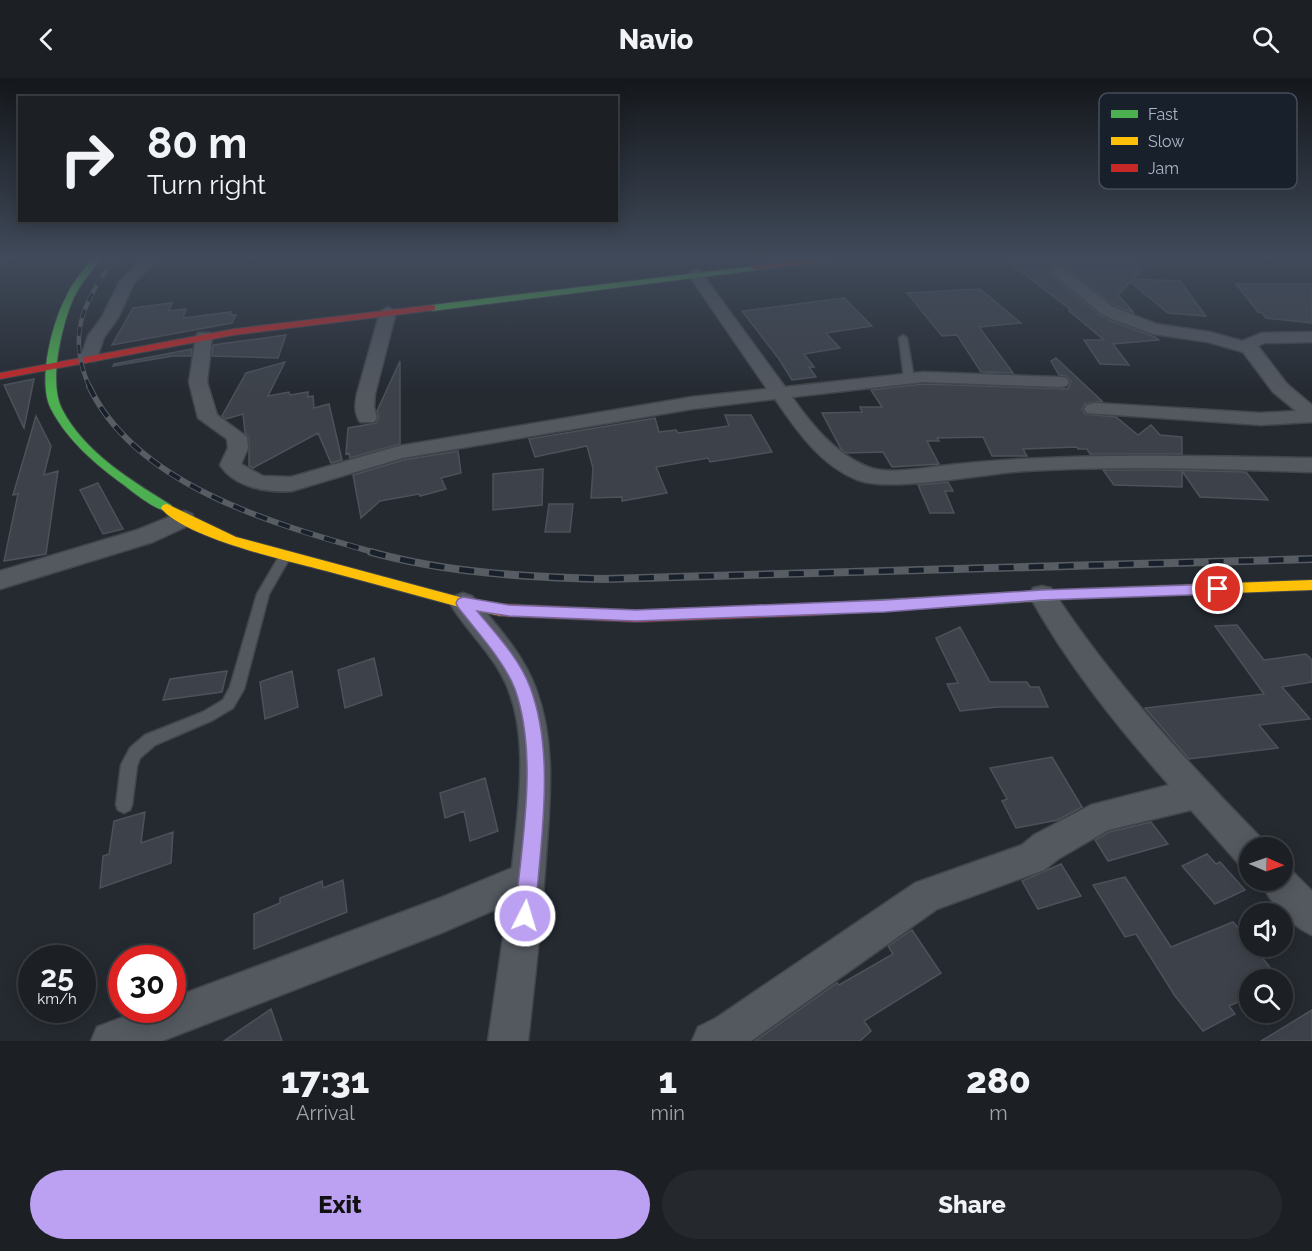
<!DOCTYPE html>
<style>
:root{--surface:#1c2025;--page:#25282d;--text:#f1f3f6;--muted:#a0a3a7;--line:#3a3e42;--accent:#bca0f2}
body{margin:0;font-family:Raleway,sans-serif;background:var(--page);color:var(--text);height:100vh;display:flex;flex-direction:column;font-size:22px;white-space:nowrap}
*{box-sizing:border-box;margin:0}
p{font-size:20px;color:var(--muted)}
.icon{flex:none;width:33px;height:33px;fill:none;stroke:currentColor;stroke-width:2;stroke-linecap:round;stroke-linejoin:round}
.map{position:relative;height:963px;overflow:hidden}
.drawer{display:flex;flex-direction:column;background:var(--surface);flex:1}
.drawer>*{flex:none}
.hud{position:absolute;left:18px;top:18px;width:600px;height:126px;border-radius:0px;box-shadow:0 3px 15px #0003,0 0 0 2px var(--line);background:#1c2025;color:var(--text);overflow:hidden}
.needle{width:39px;rotate:92deg}
.controls{position:absolute;left:1239px;top:759px;display:grid;gap:12px}
.controls a{display:grid;place-items:center;width:54px;height:54px;border-radius:50%;background:var(--surface);box-shadow:0 3px 15px #0003,0 0 0 2px var(--line);font-size:30px}
.speed{position:absolute;left:18px;top:867px;display:flex;gap:12px;font-size:30px;font-weight:700;text-align:center}
.speed>*{display:grid;place-content:center;width:78px;height:78px;border-radius:50%;background:var(--surface);box-shadow:0 3px 15px #0003,0 0 0 2px var(--line);line-height:1}
.speed small{font-size:15px;font-weight:400}
.speed .limit{border:9px solid #d22;background:#fff;color:#111}
.pin{position:absolute;display:grid;place-items:center;width:51px;height:51px;color:#fff;margin:-26px;border:3px solid #fff;border-radius:50%;box-shadow:0 2px 6px #0007}
.me{position:absolute;width:66px;margin:-33px;rotate:5deg;stroke-linejoin:round;filter:drop-shadow(0 0 4px #0008)}
.turn{display:flex;align-items:center;gap:21px;height:126px;padding:0 30px;font-size:27px}
.turn .icon{width:78px;height:78px;stroke-width:2.5}
.turn b{display:block;font-size:42px;line-height:51px}
.eta{display:flex;justify-content:space-evenly;align-items:center;height:102px;text-align:center}
.eta b{font-size:36px;font-weight:800;line-height:42px}
.primary-button{display:flex;gap:12px;margin-top:auto;padding:12px 30px}
.primary-button a{flex:1;height:69px;border-radius:36px;background:var(--accent);color:#111;font-size:24px;font-weight:800;line-height:69px;text-align:center}
.primary-button a+a{background:var(--page);color:var(--text)}
header{display:flex;justify-content:space-between;align-items:center;height:78px;padding:0 30px;background:var(--surface);font-size:27px;font-weight:800}
.map>svg:first-child{display:block}
.building{fill:#3d424a;stroke:#4c515a;stroke-width:1.5}
.lines{fill:none;stroke-linecap:round;stroke-linejoin:round}
.lane-casing{stroke:#42464c;stroke-width:3}
.street-casing{stroke:#42464c;stroke-width:3}
.fast-casing{stroke:#42464c;stroke-width:2}
.slow-casing{stroke:#42464c;stroke-width:2}
.jam-casing{stroke:#42464c;stroke-width:2}
.lane{fill:#545960;fill-rule:evenodd}
.street{fill:#545960;fill-rule:evenodd}
.fast{fill:#4caf50;fill-rule:evenodd}
.slow{fill:#ffc107;fill-rule:evenodd}
.jam{fill:#c62828;fill-rule:evenodd}
.rail-far2-casing{stroke:#585c63;stroke-width:4.5}
.rail-far1-casing{stroke:#585c63;stroke-width:6}
.rail-casing{stroke:#585c63;stroke-width:8}
.rail-far2{stroke:#18202c;stroke-width:3;stroke-dasharray:9;stroke-linecap:butt}
.rail-far1{stroke:#18202c;stroke-width:4;stroke-dasharray:12;stroke-linecap:butt}
.rail{stroke:#18202c;stroke-width:5;stroke-dasharray:15;stroke-linecap:butt}
.route{fill:#bca0f2;stroke:#7a689d;stroke-width:1.5}
.key{fill:#18202c;stroke:#454d5a;stroke-width:1.5}
.key-label{font-size:16px;fill:#adb5c5}
</style>
<header><svg class="icon" aria-label="back" viewBox="0 0 24 24"><path d="M15 5l-7 7 7 7"/></svg>Navio<svg class="icon" aria-label="search" viewBox="0 0 24 24"><circle cx="10" cy="10" r="6"/><path d="M15 15l6 6"/></svg></header>
<div class="map">
<svg width="1312" height="963" viewBox="0 0 1312 963">
<rect width="100%" height="100%" fill="#252a31"/>
<path class="building" d="M1046,181H1131L1142,192L1133,201L1180,203L1206,238L1168,235L1130,204L1118,217L1134,235L1112,226L1065,188L1058,187L1050,192L1052,197L1098,236L1111,243L1155,259L1159,262L1113,266L1129,287L1100,286L1084,262H1104L1069,233L1071,232L1007,183Z
M1236,206H1312V245L1266,240L1262,235L1258,234Z
M980,211L1021,245L979,249L1013,295L981,294L957,257L942,258L907,215Z
M844,220L872,248L826,255L840,270L804,276L814,289H809L816,299L792,302L779,281L742,233Z
M172,225L169,233L186,231L183,240L231,234L230,237H236L232,245L112,267L133,230Z
M286,257L278,280L212,278L213,267Z
M192,271L191,278H173L113,288L114,286Z
M1056,280L1102,323L1085,326L1082,331L1085,336L1116,339L1138,357L1151,347L1160,357L1182,359V376H1090L1087,371H1078L1077,369L1023,371L1027,378H992L983,359L937,360L939,363H927L939,386L892,389L883,374L846,375L841,371L822,335L862,334L860,329H882L871,312L923,306L1068,311L1071,303L1066,298L1059,297L1051,283Z
M400,283V366L350,380L349,375L346,376L348,350L376,345L379,339L377,333Z
M285,284L268,318L289,314L290,317L308,314V319L313,318L314,330L329,326L342,382L331,385L318,355L253,390L249,388V359L245,355L243,336L226,341L222,338L246,295Z
M34,301L24,350L4,307Z
M725,337H751L772,374L710,384L708,380L656,389L667,415L622,423V419L591,420L593,390L587,368L535,379L529,361L655,340L659,354L676,352L678,355L729,348Z
M36,338L51,368L44,397L58,393L46,476L4,483L18,416L13,417Z
M458,373L461,395L441,400L446,411L420,418L419,416L380,423L361,440L353,397L403,382Z
M543,391L542,427L493,432V396Z
M1103,392H1169L1246,394L1268,422L1200,419L1182,393V409L1114,407Z
M948,404L953,413H945L954,435H930L918,407Z
M98,405L123,451L103,456L80,412Z
M549,426H573L570,454H545Z
M1237,547L1264,582L1306,576L1312,582V604L1282,609L1310,641L1259,647L1278,670L1189,681L1145,630L1264,616L1215,548Z
M960,549L990,604H1027L1030,609H1039L1048,629H998L960,633L947,606L958,605L936,560Z
M374,580L382,617L345,630L338,592Z
M227,593L222,614L163,622L170,601Z
M292,593L298,629L265,641L260,604Z
M1052,679L1082,729L1058,742L1016,750L1002,723L1007,721L990,690Z
M485,700L498,753L470,763L464,733L445,740L440,715Z
M145,734L141,765L173,754L171,785L100,810L103,778L109,776L114,743Z
M1151,744L1168,766L1108,783L1095,762L1109,754Z
M1207,776L1216,786L1220,784L1245,812L1215,826L1182,788Z
M1061,786L1081,818L1038,831L1022,803Z
M1125,799L1171,869L1233,844L1250,864V868H1253L1280,902H1250V919L1229,928L1235,936L1203,953L1175,918L1136,856L1125,859L1093,807Z
M343,802L347,834L254,871V836L280,825V820L322,803L323,810Z
M912,852L941,895L864,943L871,953L860,963H755L837,905L839,907L893,876L888,868Z
M271,931L282,963H224Z
M1312,932V963H1261Z"/>
<g class="lines">
<defs>
<path id="lane" d="M903,257L907,260L914,300L909,303L904,300L899,260Z
M285,474L291,478L269,516L244,611L233,630L213,642L155,667L140,680L137,688L132,727L130,732L124,735L118,732L116,727L121,687L130,670L145,657L203,634L223,622L230,609L257,516L281,475Z"/>
<path id="street" d="M0,181H8L1,185Z
M143,181H158L134,205L118,240L104,259L96,283H84L81,279L88,258L102,239L120,203Z
M1059,189L1064,190L1111,228L1156,246L1210,254L1242,263L1262,255L1312,254V264L1264,265L1258,268L1287,306L1312,327V344L1261,347L1087,335L1084,331L1087,327L1094,325L1261,335L1296,333L1273,314L1243,274L1208,264L1153,256L1112,241L1099,234L1054,196L1052,193Z
M695,192L700,193L785,309L923,294L1060,299L1066,300L1069,304L1066,308L1060,309L923,304L792,319C812,347 835,376 868,389C889,398 934,388 958,386C1076,374 1194,378 1312,380V394C1217,391 1121,387 1026,393C986,395 891,415 858,402C821,388 797,353 775,321L692,331L402,380L292,413C267,415 234,409 220,387L228,370L227,361L198,340L189,304L196,259L198,255H210L212,259L207,304L217,337L247,359L248,370L241,386L263,398L291,399L399,368L692,319L767,311L688,196Z
M388,229L396,234L375,316L374,329L377,340L374,344H360C354,335 355,326 357,316L380,234Z
M184,433L192,436L195,441L192,446L153,464L0,511V493L137,452Z
M1042,508L1051,510C1112,603 1185,682 1262,761L1265,770H1250V790L1238,785L1191,732L1108,752L1058,781L1044,792L937,831L751,963H692L698,949L716,940L915,805L1022,767L1034,757L1091,727L1169,707C1117,648 1067,586 1029,517L1033,510Z
M463,515L472,518C496,547 523,575 536,611C556,665 550,722 546,778C542,839 535,901 528,963H488L508,826L441,855L162,963H91L97,949L142,932H172V920L440,820L512,790C518,731 532,650 501,596C487,570 464,550 450,525L454,518Z
M1282,787L1289,790L1312,813V857C1291,848 1269,824 1260,802H1282Z"/>
<path id="fast" d="M92,181H100C91,194 81,205 74,219C62,246 48,304 62,331C84,374 132,403 171,427L173,430L171,433C160,436 134,415 124,407C96,387 67,362 51,331C37,304 52,245 66,219C72,205 83,193 92,181Z
M755,188L759,190L758,192L432,233L428,230L432,227Z
M1073,511L1078,512L1080,516L1078,520L1073,521L821,537L816,535L814,531L816,527L821,525Z"/>
<path id="slow" d="M167,426L236,459L463,520L501,526L506,528L508,532L506,536L501,538L463,530C419,518 375,506 330,494C292,484 184,460 161,430L163,427Z
M1312,502V512L1073,521L1068,520L1066,516L1068,512L1073,511Z"/>
<path id="jam" d="M811,181H836L832,183L755,192L751,190L755,188Z
M432,227L435,228V232L234,257L0,301V295L234,251Z
M821,525L826,527L828,531L826,535L821,537L636,544L501,538L496,536L494,532L496,528L501,526L636,532Z"/>
</defs>
<use href="#lane" class="lane-casing"/>
<use href="#street" class="street-casing"/>
<use href="#fast" class="fast-casing"/>
<use href="#slow" class="slow-casing"/>
<use href="#jam" class="jam-casing"/>
<use href="#lane" class="lane"/>
<use href="#street" class="street"/>
<use href="#fast" class="fast"/>
<use href="#slow" class="slow"/>
<use href="#jam" class="jam"/>
<defs>
<path id="rail-far2" d="M90,310C66,258 83,225 114,181"/>
<path id="rail-far1" d="M89,308C136,409 278,447 376,475"/>
<path id="rail" d="M371,474C447,495 526,499 605,501L1312,481"/>
</defs>
<use href="#rail-far2" class="rail-far2-casing"/>
<use href="#rail-far1" class="rail-far1-casing"/>
<use href="#rail" class="rail-casing"/>
<use href="#rail-far2" class="rail-far2"/>
<use href="#rail-far1" class="rail-far1"/>
<use href="#rail" class="rail"/>
</g>
<linearGradient id="sky" x2="0" y2="1"><stop stop-color="#14171b"/><stop offset="0.57" stop-color="#404a5a"/><stop offset="1" stop-color="#404a5a" stop-opacity="0"/></linearGradient>
<rect width="1312" height="316" fill="url(#sky)"/>
<path class="route" d="M1218,506L1225,511L1218,516L1042,522L885,534L636,543L509,538L477,533C496,556 519,580 530,609C556,677 540,766 535,838L532,845L525,848L518,845L515,838C521,768 539,679 515,611C503,581 477,554 458,529L456,525L458,521L463,519L509,527L636,532L885,522L1042,512Z"/>
<rect x="1099" y="15" width="198" height="96" rx="9" class="key"/>
<rect x="1111" y="32" width="27" height="8" fill="#4caf50"/>
<rect x="1111" y="59" width="27" height="8" fill="#ffc107"/>
<rect x="1111" y="86" width="27" height="8" fill="#c62828"/>
<g class="key-label">
<text x="1148" y="42">Fast</text>
<text x="1148" y="69">Slow</text>
<text x="1148" y="96">Jam</text>
</g>
</svg>
<div class="controls">
<a><svg class="needle" viewBox="-14 -14 28 28"><path d="M0-13l5 13h-10z" fill="#e53935"/><path d="M0 13l5-13h-10z" fill="#a0a3a7"/></svg></a>
<a><svg class="icon" aria-label="sound" viewBox="0 0 24 24"><path d="M4 9h4l5-4v14l-5-4H4zM17 9q2 3 0 6"/></svg></a>
<a><svg class="icon" aria-label="search" viewBox="0 0 24 24"><circle cx="10" cy="10" r="6"/><path d="M15 15l6 6"/></svg></a>
</div>
<div class="speed"><div>25<small>km/h</small></div><div class="limit">30</div></div>
<div class="pin" style="left:1218px;top:511px;background:#d93025"><svg class="icon" aria-label="arrive" viewBox="0 0 24 24"><path d="M6 21V4h12l-3 4 3 4H6"/></svg></div>
<svg class="me" style="left:525px;top:838px" viewBox="-20 -20 40 40"><circle r="17" fill="#bca0f2" stroke="#fff" stroke-width="3"/><path d="M0-11L8 9 0 5-8 9z" fill="#fff"/></svg>
<div class="hud">
<div class="turn"><svg class="icon" aria-label="right" viewBox="0 0 24 24"><path d="M7 20v-9h11M14 6l5 5-5 5"/></svg><div><b>80 m</b>Turn right</div></div>
</div>
</div>
<section class="drawer">
<div class="eta">
<div><b>17:31</b><p>Arrival</p></div>
<div><b>1</b><p>min</p></div>
<div><b>280</b><p>m</p></div>
</div>
<div class="primary-button"><a>Exit</a><a>Share</a></div>
</section>
